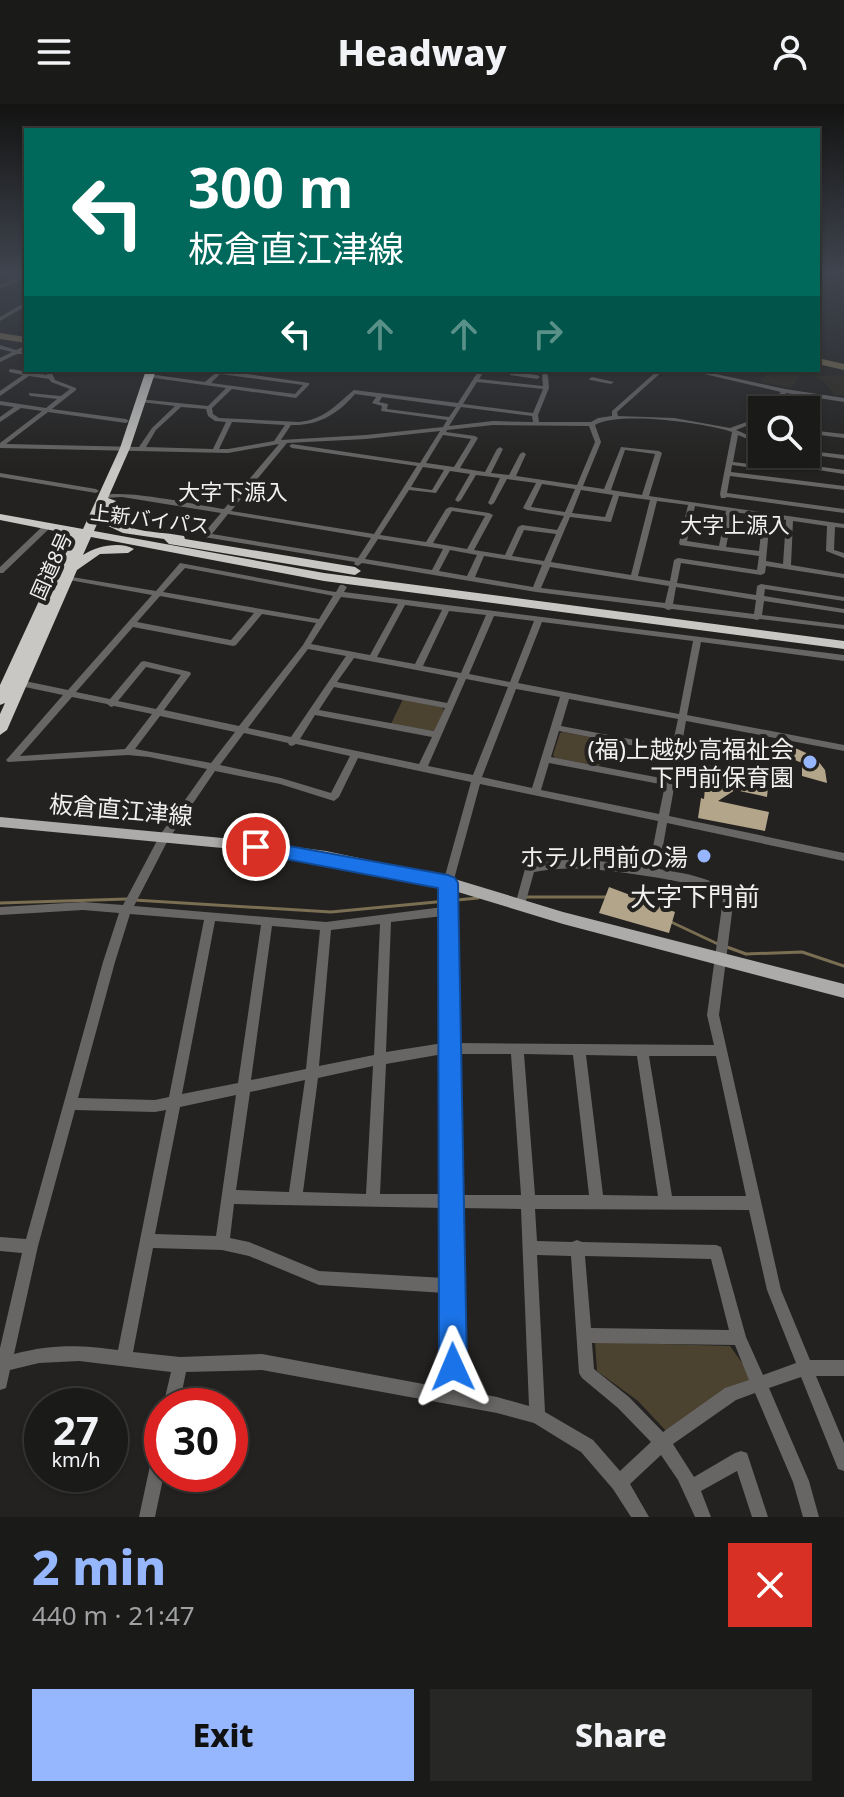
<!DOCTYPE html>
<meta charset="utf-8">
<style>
:root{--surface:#1a1a18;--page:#272725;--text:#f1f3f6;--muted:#9fa1a2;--line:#383837;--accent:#96b6fd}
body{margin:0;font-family:"Noto Sans","Noto Sans JP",sans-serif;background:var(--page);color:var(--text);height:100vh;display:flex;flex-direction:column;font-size:30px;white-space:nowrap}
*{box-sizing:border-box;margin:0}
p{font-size:26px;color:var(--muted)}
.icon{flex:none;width:44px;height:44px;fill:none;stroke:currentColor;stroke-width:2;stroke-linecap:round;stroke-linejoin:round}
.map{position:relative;height:1413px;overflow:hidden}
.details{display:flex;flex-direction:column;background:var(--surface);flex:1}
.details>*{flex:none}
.top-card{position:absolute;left:24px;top:24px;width:796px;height:244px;border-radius:0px;box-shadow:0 2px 6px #0004,0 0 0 2px var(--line);background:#00695c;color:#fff;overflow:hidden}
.buttons{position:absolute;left:748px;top:292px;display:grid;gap:16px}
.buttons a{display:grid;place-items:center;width:72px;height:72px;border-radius:0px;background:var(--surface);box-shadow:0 2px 6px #0004,0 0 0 2px var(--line);font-size:40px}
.speed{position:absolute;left:24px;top:1284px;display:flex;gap:16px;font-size:40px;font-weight:700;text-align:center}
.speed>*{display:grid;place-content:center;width:104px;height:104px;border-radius:50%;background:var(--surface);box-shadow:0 2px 6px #0004,0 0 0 2px var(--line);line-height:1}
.speed small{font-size:20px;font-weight:400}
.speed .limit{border:12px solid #d22;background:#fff;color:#111}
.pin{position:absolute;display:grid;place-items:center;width:68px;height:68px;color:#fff;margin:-34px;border:4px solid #fff;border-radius:50%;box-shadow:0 2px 8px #0007}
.me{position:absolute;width:88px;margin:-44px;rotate:359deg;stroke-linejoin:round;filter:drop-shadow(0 0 6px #0008)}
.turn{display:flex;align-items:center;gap:28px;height:168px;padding:0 32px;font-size:36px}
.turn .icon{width:104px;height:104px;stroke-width:2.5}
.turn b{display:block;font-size:56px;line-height:68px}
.lanes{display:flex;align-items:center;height:76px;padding:0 32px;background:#0003;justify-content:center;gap:40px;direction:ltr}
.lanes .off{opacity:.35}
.round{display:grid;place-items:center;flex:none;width:84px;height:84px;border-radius:0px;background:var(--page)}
.overview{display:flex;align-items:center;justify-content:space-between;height:136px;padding:0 32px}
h1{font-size:48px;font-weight:800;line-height:60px;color:var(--accent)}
.cta{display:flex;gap:16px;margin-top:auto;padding:16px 32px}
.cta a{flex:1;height:92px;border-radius:0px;background:var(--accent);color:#111;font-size:32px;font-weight:800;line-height:92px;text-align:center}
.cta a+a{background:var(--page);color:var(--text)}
header{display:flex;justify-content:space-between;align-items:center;height:104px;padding:0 32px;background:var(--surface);font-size:36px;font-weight:800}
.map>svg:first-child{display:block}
.built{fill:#2d2921}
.green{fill:#4b4230}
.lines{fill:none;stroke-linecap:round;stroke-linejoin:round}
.stream{stroke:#7a6e53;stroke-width:3}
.river{fill:#7a6e53;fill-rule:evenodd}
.building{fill:#b3a589}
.minor{fill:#676665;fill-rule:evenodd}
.major{fill:#adaba9;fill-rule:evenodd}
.highway{fill:#c8c7c4;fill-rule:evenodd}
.route{fill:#1a73e8;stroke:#114b97;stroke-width:2}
.poi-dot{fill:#96b6fd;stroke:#232220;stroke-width:3}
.labels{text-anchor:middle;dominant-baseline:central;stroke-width:8;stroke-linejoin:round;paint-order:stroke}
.far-street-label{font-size:20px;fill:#f1f0ef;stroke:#232220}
.far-neighbourhood-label{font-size:22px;fill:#f1f0ef;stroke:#232220}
.poi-label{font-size:24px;fill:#f1f0ef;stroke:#232220;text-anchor:end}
.street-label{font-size:24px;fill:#f1f0ef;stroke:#232220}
.neighbourhood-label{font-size:26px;fill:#f1f0ef;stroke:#232220}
</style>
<header><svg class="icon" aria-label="menu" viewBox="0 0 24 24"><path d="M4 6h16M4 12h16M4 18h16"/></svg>Headway<svg class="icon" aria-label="person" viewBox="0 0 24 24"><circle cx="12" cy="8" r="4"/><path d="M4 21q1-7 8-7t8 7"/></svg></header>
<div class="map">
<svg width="844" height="1413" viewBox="0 0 844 1413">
<rect width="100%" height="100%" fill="#232220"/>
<path class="built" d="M770,266H814L812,270L821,272L840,271L844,273V291L836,292L824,278L811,271L802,270L791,284L760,277Z"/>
<path class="green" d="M403,595L442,603L444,606L435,627L391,620Z
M563,628L606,636L599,662L555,654L553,651L560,629Z
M595,1238L730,1242L750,1270L749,1278L667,1328L638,1297L597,1267Z"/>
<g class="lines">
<path class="stream" d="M525,793H606
M134,796L331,808L478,794
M0,799L127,795
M669,817L720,841
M727,843L746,850L802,848L844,862"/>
<path class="river" d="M0,229L26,233V239L0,235Z
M818,254L844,260V266L818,260Z"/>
</g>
<path class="building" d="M782,638L815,653L825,666L827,679L802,672V659L781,650Z
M707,661L752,670L753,663L765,666L764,672L769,674L767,693L735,686L718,697L769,708L765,727L698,714L701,694L704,695Z
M609,783L675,808L669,829L599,809Z"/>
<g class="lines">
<path class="minor" d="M24,171H26V174L0,184V181Z
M26,198V202L0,217V213Z
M26,217V221H23V219Z
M0,241L16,246L26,241V245L21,247L24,249L23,250H17L0,258V254L12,248L0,245Z
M11,265L47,271L45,266H51L55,276L76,284V286L52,305L126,315L129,317L126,319L48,308L6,340L139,343L152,324L175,302L141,298L139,297V295L208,302L226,284L147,273L146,272L149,270L205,278L219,266L309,279V281L296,294L232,285L212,304L213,310L219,314L299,318C326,315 335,301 354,286L458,299L479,266H485L479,275L543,282L542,271L545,269L548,271L549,284L538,311L539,318H591L598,314L612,312V307L658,266H664L617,308L618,312L674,314L730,324L755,315L762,309V314L759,317L736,326L762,337V341L738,331L733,358L767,362L770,364L767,366L732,361L731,368L844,382V386L730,372L727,389L844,405V409L727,393L725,394H721L720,390L732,328C705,319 620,307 595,321L601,338L583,382L604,385L621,343L659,347L662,349L649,392L844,420V424L835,423L834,446L844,449V454L826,447L827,422L793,417L791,461L844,470V474L766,462L765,469L761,471L681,459L677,479L756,491L757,482L761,480L844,493V497L765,485L764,492L844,505V509L764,497L762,511L844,521V525L760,515L757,516L753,515L672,505L668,506L664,504L536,488L362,459L358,462L354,460L355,458L204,433V429L221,409L122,393L104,394L101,392C122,384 198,401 224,405L279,340L228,349L0,344V339L42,307L21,304L0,318V313L14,303L0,301V297L46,304L57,295L31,292L29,291V289L61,292L70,285L51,278L49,275L29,272L0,292V287L23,271L9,268V266ZM220,270L303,281L295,290L211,279ZM477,278L543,285L533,309L463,300ZM355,290L376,293L372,299L382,302L381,307L447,316L443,323L366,331L281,336L291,321C318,322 338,310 355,290ZM382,293L456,303L449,313L387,305L388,300L379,298ZM181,303L206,305L208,312L215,317L226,318L213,345L146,343L156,326ZM461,303L532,312L533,318L493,317L449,322ZM232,318L285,321L274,337L228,345H219ZM493,321L589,322L595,338L577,381L516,372L526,350L523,348L520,350L509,371L491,369L503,345L500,343L497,345L485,368L460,364L478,334L475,332L446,328L447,326ZM440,327L420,359L292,340L289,342L292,344L417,362L374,430L231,407L287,339L366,335ZM443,331L471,335L454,363L426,359ZM625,346L655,350L642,391L611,386ZM423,363L444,366L432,386L411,383ZM450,367L470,370L455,396L458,398L461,396L476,371L500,374L488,399L491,401L494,399L507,375L536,379L523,404L527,406L564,412L557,426L522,421L518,423L505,451L474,446L493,411L489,409L450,403L446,405L426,438L380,431L409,386L436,389ZM542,380L575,385L565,408L531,403ZM581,386L613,391L605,413L572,409ZM619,392L650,396L631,471L551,458L570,413L611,418ZM657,397L688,401L679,439L680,441L759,452L757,466L678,454L674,456L670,477L638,472ZM695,402L726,407L719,442L687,437ZM452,407L485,412L467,445L433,439ZM733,408L763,412L759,447L726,443ZM228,410L371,434L358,454L212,430ZM770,413L786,416L783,460L766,457ZM524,426L556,430L544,457L512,452ZM378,435L443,445L432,466L365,455ZM450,446L477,451L467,472L439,467ZM484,452L542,461L533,483L475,473ZM550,463L669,482L665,499L541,484ZM676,483L756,496L754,510L673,500Z
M687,266H698L785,285L844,294V298L786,289L770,306H764L781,288Z
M512,268L537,271L540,273L537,275L510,271V269Z
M592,273L614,278L611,280L590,276L589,275Z
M809,326L844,330V334L812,330L811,347L844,351V355L806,350V328Z
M801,360L844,366V370L799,363V361Z
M0,369L96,385L99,387L96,389L0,373Z
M46,419L53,421L3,469H0V463Z
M180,459L329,487L336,488L340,481H343L347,483L344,488L844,551V557L701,538L687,611L844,641V647L686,617L669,712L844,749V757L667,719L659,765C684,769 717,774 734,793L719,911L781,1186L810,1256H844V1272H816L844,1339V1367L838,1365L801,1273L769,1284L809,1377L819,1413H803L793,1378L755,1289L736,1296L673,1340L694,1373L735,1349L741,1347L747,1349L768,1413H752L737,1367L701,1387L711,1413H695L678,1376L661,1351L630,1380L649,1413H631L613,1385L581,1348L534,1319L497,1309L262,1266L186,1268L179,1302H163L171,1268L79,1257L39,1259L10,1266L6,1284L0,1286V1244L22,1149L0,1147V1133L26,1135L103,858L119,809L83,806L0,811V803L83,798L123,801L160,731L207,665L149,653L128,651L8,658L6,656L8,654L63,591L20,582L16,579L20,576L68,586L152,491L69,476L65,474L66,472L156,487ZM185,464L329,491L333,492L319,515L163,488ZM160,492L254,509L231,536L137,518ZM341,493L398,500L370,551L311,540ZM405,501L442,506L415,560L377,553ZM449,507L486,511L461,569L423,562ZM262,510L316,519L303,541L239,622L164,606L191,570L190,568L144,557L141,558L110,595L76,588L133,523L233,542L236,541ZM494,512L534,517L510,578L469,570ZM542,518L693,537L679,610L518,579ZM308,545L346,552L291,633L248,624ZM354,554L458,574L447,599L337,578ZM146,563L181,571L156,605L118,597ZM466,575L508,583L473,671L428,662ZM334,583L445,604L434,627L319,606ZM516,585L560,593L532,684L482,673ZM72,593L107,600L111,603L114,602L152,610L125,645L20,652ZM569,595L678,615L672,643L561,622ZM315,611L432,633L419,660L300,635ZM160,612L235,628L211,659L135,645ZM559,627L671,649L666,675L551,653ZM244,629L288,639L289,641L292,642L296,640L350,652L331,689L281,674L220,661ZM358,654L471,678L443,779V803L326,818L134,802L168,736L215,667L280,680L334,697L339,693ZM549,659L665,681L659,710L541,686ZM480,680L658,717L649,764C609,757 565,751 526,762L525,765L515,801L516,804L520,805L524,804L534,768C573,760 614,767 653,773C677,777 702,781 723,795L707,911L714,941L456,939L453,779ZM130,810L204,816L169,993L155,996L78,994L115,858ZM443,812V939L386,948L391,818ZM215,817L261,821L238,979L182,990ZM380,820L374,951L319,962L331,826ZM272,822L320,826L306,965L251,976ZM443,950L444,1090H380L386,960ZM456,950H511L521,1091H458ZM524,950L573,951L589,1091H535ZM586,951L637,952L658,1092L603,1091ZM649,952H716L746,1092H672ZM373,962L366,1090L303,1088L318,974ZM305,976L289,1088L236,1086L250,988ZM236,991L216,1132L155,1130L180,1003ZM75,1006L155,1008L166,1006L118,1246C79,1241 53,1240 14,1250L38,1142ZM234,1100L444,1104L445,1174L319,1167L249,1138L230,1134ZM458,1104L521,1105L529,1302L497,1293L461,1286ZM535,1105L749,1106L767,1186L796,1259L763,1271L746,1233L721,1143L716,1141L582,1138L577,1136L572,1138L537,1137ZM153,1144L222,1146L249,1152L319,1181L445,1189V1284L262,1250L180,1253L133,1248ZM537,1151L571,1152L579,1269L582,1274L618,1304L651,1338L620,1367L593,1336L545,1308ZM585,1152L711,1155L729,1226L591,1224ZM592,1239L735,1241L749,1276L725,1284L663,1328L629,1293L594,1265Z
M162,1335V1370H164L155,1413H139L154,1343L156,1337Z"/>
<path class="major" d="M0,713L233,735L326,747L448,773L563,808L844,880V894L563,820L448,785L326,759L233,745L0,723Z"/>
<path class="highway" d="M146,266H156L130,344L108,394L116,397L111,412C129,430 160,427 184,432L185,435L355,463L361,467L355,471L169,440L164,435L123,429L106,421L100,413L94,427L324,469L844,537V545L324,477L91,433L83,451C96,442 121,437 134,445L128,449L100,450L77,466L7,626L0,631V610L5,599L0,601V581L70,430L0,416V410L83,425L120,344Z"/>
</g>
<linearGradient id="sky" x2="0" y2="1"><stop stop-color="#131312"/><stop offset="0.46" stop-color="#3f444e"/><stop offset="1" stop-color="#3f444e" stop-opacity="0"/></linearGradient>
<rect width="844" height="366" fill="url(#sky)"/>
<path class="route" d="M256,736L448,771L455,774L458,779L467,1263L463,1273L453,1277L443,1273L439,1263L438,784L249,748L246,743Z"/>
<g class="poi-dot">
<circle cx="810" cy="658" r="8"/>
<circle cx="704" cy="752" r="8"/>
</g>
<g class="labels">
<g class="far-street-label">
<text transform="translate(150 415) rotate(7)">上新バイパス</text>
<text transform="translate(51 462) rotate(-66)">国道8号</text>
</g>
<g class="far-neighbourhood-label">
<text x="233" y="387">大字下源入</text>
<text x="735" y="420">大字上源入</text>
</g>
<g class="poi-label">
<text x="794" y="644">(福)上越妙高福祉会<tspan x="794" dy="28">下門前保育園</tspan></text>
<text x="688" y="752">ホテル門前の湯</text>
</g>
<g class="street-label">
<text transform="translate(121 705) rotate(5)">板倉直江津線</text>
</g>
<g class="neighbourhood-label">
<text x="695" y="792">大字下門前</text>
</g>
</g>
</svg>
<div class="buttons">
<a><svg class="icon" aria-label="search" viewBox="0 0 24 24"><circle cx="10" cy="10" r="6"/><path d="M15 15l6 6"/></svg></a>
</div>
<div class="speed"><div>27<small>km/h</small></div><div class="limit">30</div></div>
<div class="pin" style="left:256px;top:743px;background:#d93025"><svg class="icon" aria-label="arrive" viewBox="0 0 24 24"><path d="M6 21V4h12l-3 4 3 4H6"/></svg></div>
<svg class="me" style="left:453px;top:1263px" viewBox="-20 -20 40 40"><path d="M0-17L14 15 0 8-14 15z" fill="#1a73e8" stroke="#fff" stroke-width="4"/></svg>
<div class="top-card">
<div class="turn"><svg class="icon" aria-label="left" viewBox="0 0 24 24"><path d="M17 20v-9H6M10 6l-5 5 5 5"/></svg><div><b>300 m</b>板倉直江津線</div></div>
<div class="lanes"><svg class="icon" aria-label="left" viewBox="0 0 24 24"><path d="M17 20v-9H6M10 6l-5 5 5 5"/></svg><svg class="icon off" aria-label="ahead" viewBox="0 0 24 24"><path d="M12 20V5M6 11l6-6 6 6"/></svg><svg class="icon off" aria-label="ahead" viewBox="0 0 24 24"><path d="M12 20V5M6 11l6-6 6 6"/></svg><svg class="icon off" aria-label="right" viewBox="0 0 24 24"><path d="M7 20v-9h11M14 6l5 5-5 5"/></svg></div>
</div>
</div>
<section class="details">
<div class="overview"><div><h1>2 min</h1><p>440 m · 21:47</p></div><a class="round" style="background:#d93025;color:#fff"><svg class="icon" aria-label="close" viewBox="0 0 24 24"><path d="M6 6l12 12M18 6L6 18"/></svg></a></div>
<div class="cta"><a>Exit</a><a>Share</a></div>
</section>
